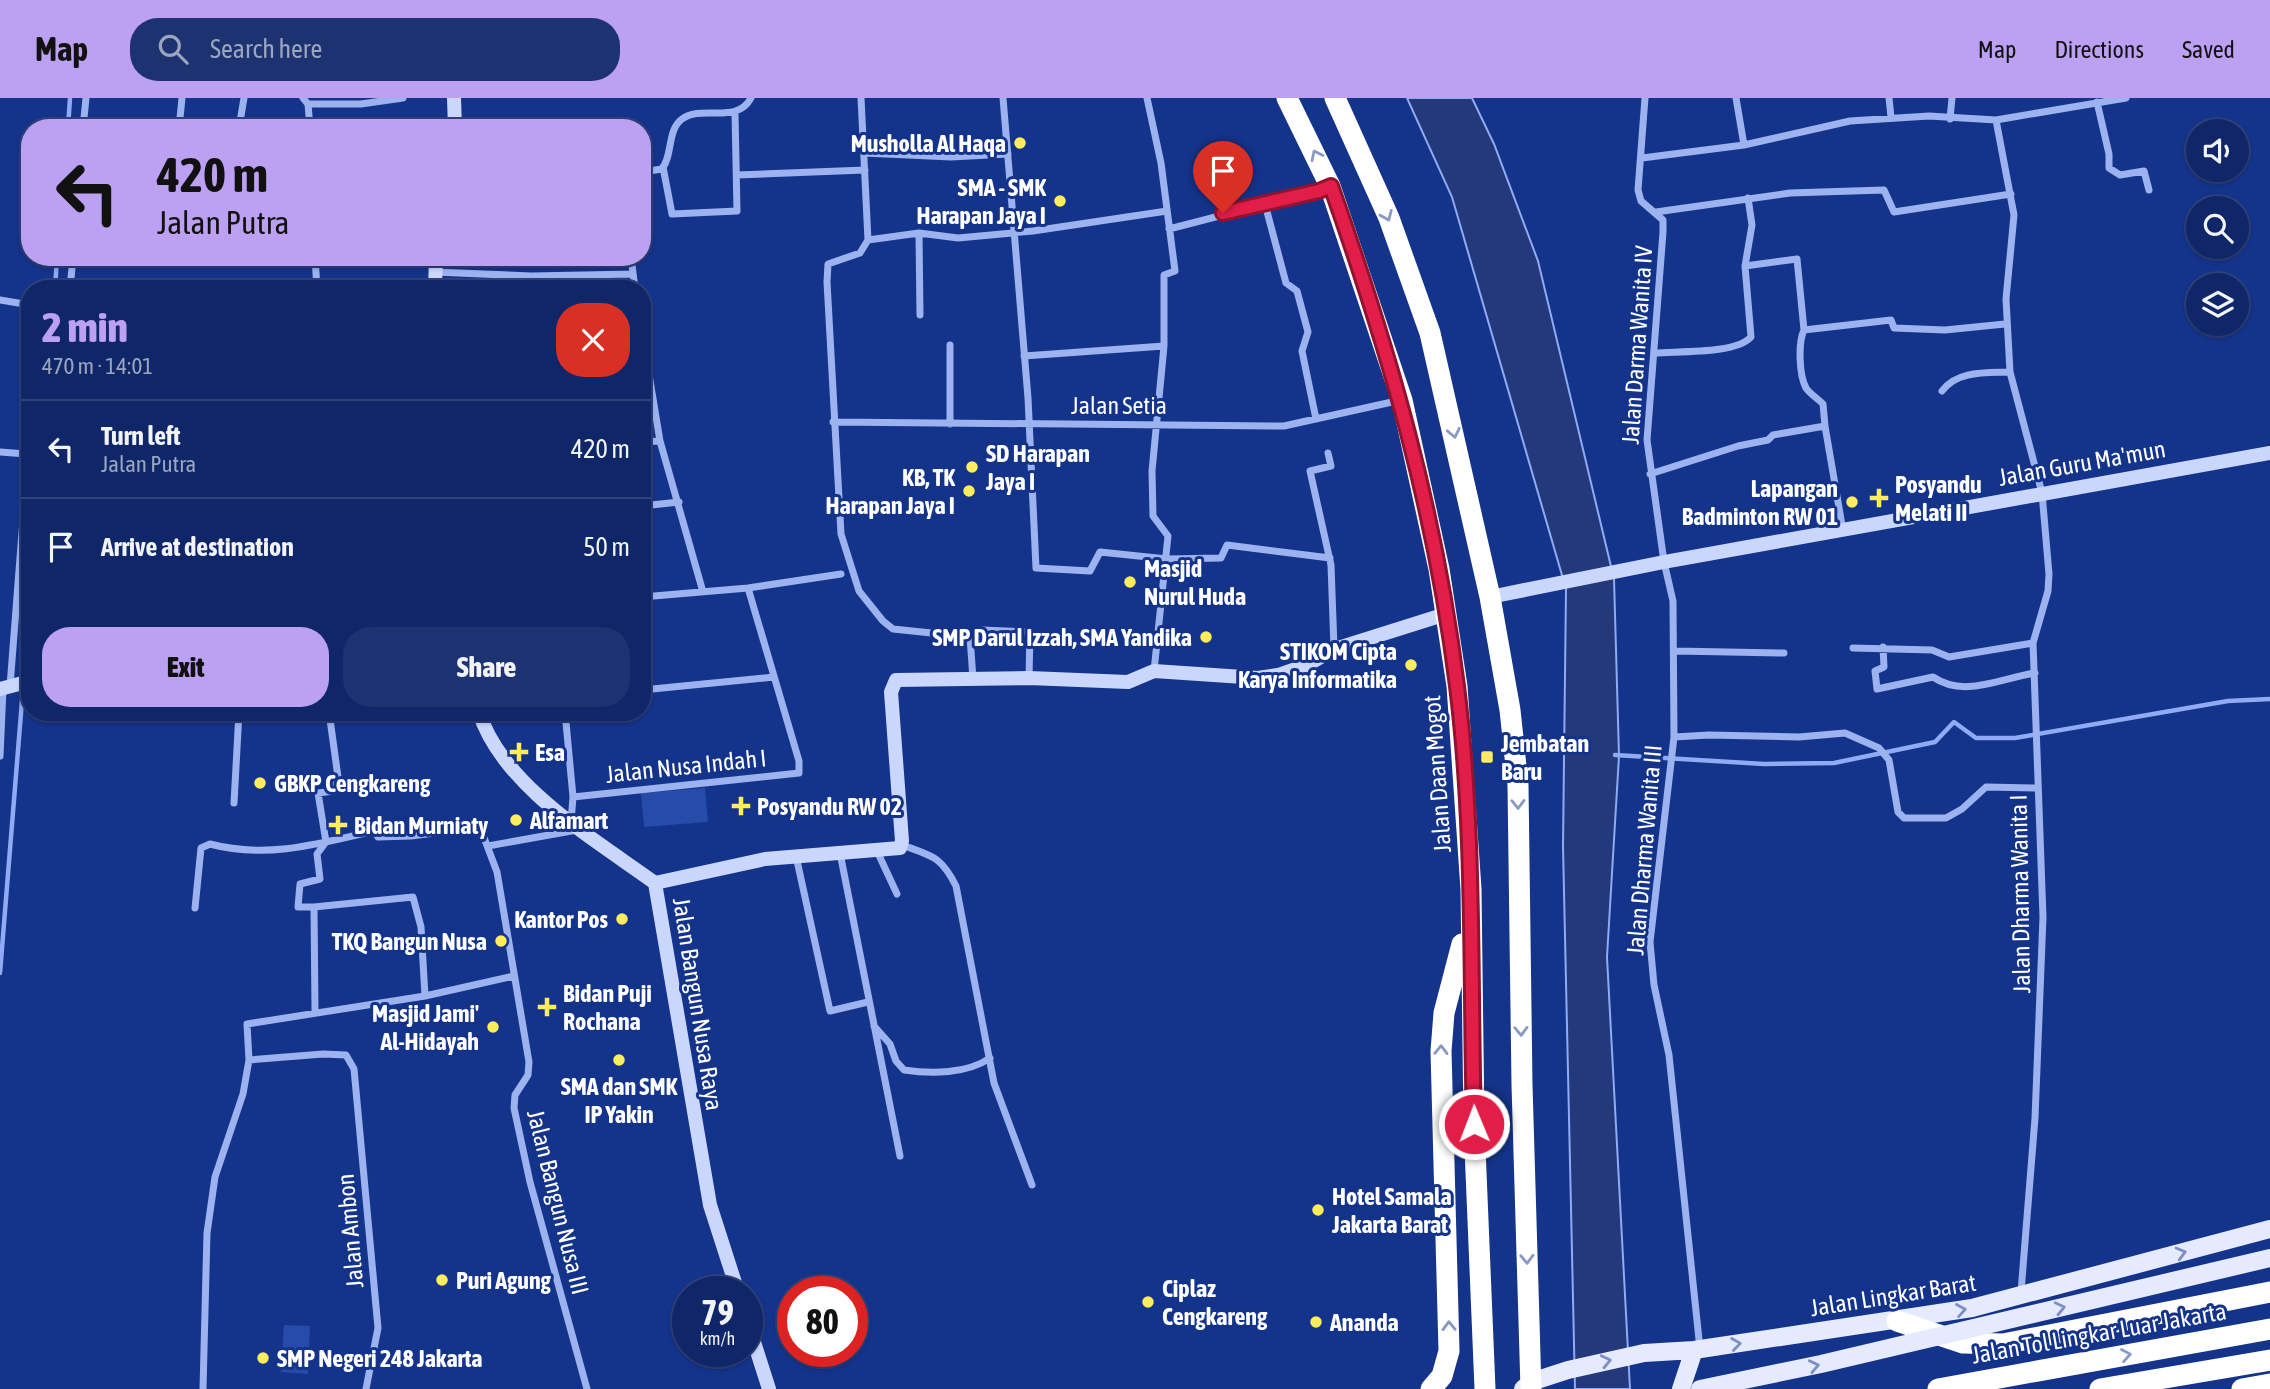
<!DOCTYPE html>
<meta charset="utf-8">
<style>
:root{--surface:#0f2668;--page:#1d3271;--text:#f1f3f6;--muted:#9ba5c0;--line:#2f437c;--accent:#bca0f2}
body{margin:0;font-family:"Asap Condensed",sans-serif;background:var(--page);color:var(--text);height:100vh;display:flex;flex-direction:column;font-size:26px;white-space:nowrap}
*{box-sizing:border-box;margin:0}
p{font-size:23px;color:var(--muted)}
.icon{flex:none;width:38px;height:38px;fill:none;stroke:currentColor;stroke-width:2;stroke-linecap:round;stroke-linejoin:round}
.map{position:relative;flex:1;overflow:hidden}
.drawer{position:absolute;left:21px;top:182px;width:630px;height:441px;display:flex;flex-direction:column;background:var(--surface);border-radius:28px;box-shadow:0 2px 5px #0004,0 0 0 2px var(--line)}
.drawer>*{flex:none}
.top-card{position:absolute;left:21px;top:21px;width:630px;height:147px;border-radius:28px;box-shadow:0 2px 5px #0004,0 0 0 2px var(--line);background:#bca0f2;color:#111;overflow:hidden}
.buttons{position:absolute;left:2186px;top:21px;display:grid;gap:14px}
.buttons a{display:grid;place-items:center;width:63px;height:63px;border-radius:50%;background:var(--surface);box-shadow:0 2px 5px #0004,0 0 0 2px var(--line);font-size:35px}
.speed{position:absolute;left:672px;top:1178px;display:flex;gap:14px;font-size:35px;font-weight:700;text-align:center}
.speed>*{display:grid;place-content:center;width:91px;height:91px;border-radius:50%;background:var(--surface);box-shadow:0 2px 5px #0004,0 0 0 2px var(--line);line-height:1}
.speed small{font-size:18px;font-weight:400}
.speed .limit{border:10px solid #d22;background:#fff;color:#111}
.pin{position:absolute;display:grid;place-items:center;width:60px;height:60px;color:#fff;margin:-72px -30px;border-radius:50% 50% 50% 0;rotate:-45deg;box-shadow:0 0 7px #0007}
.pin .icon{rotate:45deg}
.me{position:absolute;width:77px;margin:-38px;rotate:359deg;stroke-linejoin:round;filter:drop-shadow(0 0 5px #0008)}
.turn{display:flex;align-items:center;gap:24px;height:147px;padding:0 21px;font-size:32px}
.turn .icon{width:91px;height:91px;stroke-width:2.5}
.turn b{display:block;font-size:49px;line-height:60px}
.round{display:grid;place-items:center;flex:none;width:74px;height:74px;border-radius:28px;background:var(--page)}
.overview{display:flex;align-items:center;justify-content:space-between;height:119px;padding:0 21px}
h1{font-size:42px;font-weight:800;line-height:52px;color:var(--accent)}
.primary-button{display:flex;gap:14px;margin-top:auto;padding:14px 21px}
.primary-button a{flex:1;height:80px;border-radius:28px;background:var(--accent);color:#111;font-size:28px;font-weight:800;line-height:80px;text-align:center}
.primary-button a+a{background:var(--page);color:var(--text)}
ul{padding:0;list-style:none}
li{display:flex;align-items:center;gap:21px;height:98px;padding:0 21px;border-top:2px solid var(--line)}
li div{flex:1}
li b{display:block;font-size:26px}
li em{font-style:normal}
header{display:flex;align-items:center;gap:42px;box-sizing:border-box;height:98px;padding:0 35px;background:var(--accent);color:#111}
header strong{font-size:33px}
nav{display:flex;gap:38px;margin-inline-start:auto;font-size:24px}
.search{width:490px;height:63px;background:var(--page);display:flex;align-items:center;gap:18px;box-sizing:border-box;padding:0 24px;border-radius:28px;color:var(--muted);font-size:26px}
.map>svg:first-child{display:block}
.green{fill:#264ba9}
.water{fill:#23397b;stroke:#8eabf3;stroke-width:2}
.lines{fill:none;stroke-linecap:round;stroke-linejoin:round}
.stream{stroke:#8eabf3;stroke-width:4.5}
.street{stroke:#9cb3f0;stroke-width:7}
.secondary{stroke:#cad6fb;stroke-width:14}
.primary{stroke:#e5eaff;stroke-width:18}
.highway{stroke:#fff;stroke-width:21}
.primary-bridge{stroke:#e5eaff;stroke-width:18}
.oneway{stroke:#8a99c4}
.oneway2{stroke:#7c8ec4}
.route-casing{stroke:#92132f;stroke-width:18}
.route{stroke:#e11d48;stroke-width:12}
.poi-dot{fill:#ffed5b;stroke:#14338a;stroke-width:2.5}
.labels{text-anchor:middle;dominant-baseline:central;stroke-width:6;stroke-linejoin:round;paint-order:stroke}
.poi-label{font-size:24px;font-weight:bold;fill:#fff;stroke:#14338a;text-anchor:start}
.street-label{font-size:24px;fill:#fff;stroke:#14338a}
</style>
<header>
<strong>Map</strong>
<div class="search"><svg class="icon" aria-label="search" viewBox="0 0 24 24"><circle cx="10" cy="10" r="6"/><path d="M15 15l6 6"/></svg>Search here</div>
<nav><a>Map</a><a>Directions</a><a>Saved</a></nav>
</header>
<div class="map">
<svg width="2270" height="1291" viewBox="0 0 2270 1291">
<rect width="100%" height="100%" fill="#14338a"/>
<path class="green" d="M705,690L708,724L644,729L641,695Z
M284,1227L310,1228L308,1276L281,1274Z"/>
<path class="water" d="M1407,0H1472L1494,46L1538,163L1614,481L1619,658L1607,859L1630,1291H1575L1563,748L1566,491L1452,99Z"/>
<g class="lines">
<path class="stream" d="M68,30L70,0
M55,191L57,159
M1615,657L1764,666L1834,665L1935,644L1954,624L1976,640H2015L2228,603L2270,601
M0,875L30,504"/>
<path class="street" d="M303,0L308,6L310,30
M861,0L868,142L860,155L828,166L827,184L841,436L859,493L883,523L893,531L970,539L982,532L1030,534L1029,580
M1003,0L1028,300L1036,470L1090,473L1100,454L1167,461L1221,460L1227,447L1330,460
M1147,0L1161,65L1175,173L1164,177V248L1152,373L1153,418L1168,438L1154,573
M1645,0L1638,92L1641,103L1663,122V134L1647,342L1664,464L1673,503L1674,639L1650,844L1654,887L1669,957L1700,1251
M1736,0L1744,47
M1889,0L1891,19
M2097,4L2109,56V70L2120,77L2144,73L2149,92
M308,6H361L403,0
M1950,21L1952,0
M1996,22L2014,117L2006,201L2010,274L2042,395L2049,476L2048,493L2033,545L2043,819L2035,1020L2021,1194
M83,30L86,0
M179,30L182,0
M239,30L244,0
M864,55L951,59L1008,56
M1642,60L1744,47L1850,23L1929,18L1996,22L2126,0
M663,69L672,116L737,113L735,15
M642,74L662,71C673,57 667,32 682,21C702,6 737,27 751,0
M737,77L865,72
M1265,106L1286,185L1297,193L1308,234L1302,253L1316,321
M1656,114L1790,95L1884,92L1894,114L2011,96
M1169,131L1327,90
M919,135L920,217
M868,142L919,135L958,140L1033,133L1167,113
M315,159L317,191
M631,159L635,191
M73,161L136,159
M1745,168L1752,127L1748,100
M435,174L531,178L633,176
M531,178V191
M70,191L73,159
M0,202L30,207
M642,234L660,343L703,494
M950,247V326
M1655,255C1679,253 1736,256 1751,239L1745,168L1797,161L1804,232
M1024,258L1164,248
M1942,293C1957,272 1987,275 2010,274
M833,324L1284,328L1401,302
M1825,328L1823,306C1818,301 1809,295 1806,290C1799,277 1798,245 1804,232L1891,222L1894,230L1945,232L2005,226
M642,344L660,343
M0,354L27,356
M1328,355L1331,368L1310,373L1331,467L1334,550
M1650,376L1738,348L1768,342L1773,337L1825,328L1843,433
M642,408L679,404
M642,499L748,490L841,476
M970,539L973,581
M1883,549L1884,569L1875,573L1877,591L1933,579C1964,600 1998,581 2035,575
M1853,550L1932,552L1949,559L2033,545
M1675,553L1784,555
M10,588L30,332
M642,592L774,579
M565,614L573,699L571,724
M1674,639L1709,637L1799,639L1845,635L1879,650L1889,662L1898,714L1904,720H1946L1962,711L1986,689L2038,690
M0,658L3,591
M573,699L799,675V663L748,490
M234,705L239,614
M902,747C932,758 941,758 956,788L994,985L1032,1087
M488,748L577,732
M877,753L897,796
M840,755L900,1058
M796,758L830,913L868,904
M314,809L413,799L421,829L425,898
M195,810L201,750L210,746C266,761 319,746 374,733L378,739L411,738L480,729L497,774L529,964L528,977L515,997L514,1010L530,1084L587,1291
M315,913L314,809H298L300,786L320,781L317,756L326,744L318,695L334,693L338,679L329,614
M874,928L890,946L896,963L904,972C931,976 967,976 990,960
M249,962L323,956L346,957L354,971L378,1230L366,1291
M203,1291L207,1135L215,1079L243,996L249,962L247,926L425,898L514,878"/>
<path class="secondary" d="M454,0L455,30
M435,191L436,159
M1490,499L1664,464L2270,355
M0,591L30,583
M479,614C502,688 596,742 655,785L710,1107L738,1194
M655,785L765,761L900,750L902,743L891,594L896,582L1029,580L1128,584L1154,573L1258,580L1278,577L1307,567L1335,551L1446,516
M747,1222L769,1291"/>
<path class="primary" d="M1523,1291L1531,1284L1568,1272L1644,1255L1694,1252L1972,1210L2270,1131
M1681,1291L1694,1252"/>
<path class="highway" d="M1287,0L1330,88L1402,302L1439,471L1457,588L1471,791L1474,1026L1485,1291
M1335,0L1389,120L1430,235L1490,499L1510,612L1518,687L1522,987L1531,1291
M1897,1223L1963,1245L2003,1246L2270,1194
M1431,1291L1442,1278L1449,1253L1441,953L1444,915L1462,846
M1938,1291L2270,1231
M2100,1291L2270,1262
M2242,1291L2270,1286"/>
<path class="primary-bridge" d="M1700,1291L1821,1266L2270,1160"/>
</g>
<defs><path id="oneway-chevron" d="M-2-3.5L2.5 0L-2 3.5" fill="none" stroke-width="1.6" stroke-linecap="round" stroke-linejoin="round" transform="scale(1.75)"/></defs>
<g class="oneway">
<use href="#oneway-chevron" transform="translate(1316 57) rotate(-116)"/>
<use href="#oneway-chevron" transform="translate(1387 118) rotate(67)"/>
<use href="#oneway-chevron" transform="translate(1454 335) rotate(78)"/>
<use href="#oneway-chevron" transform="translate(1518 706) rotate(89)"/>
<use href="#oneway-chevron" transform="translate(1521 933) rotate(89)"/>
<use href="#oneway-chevron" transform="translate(1441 952) rotate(-89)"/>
<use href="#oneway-chevron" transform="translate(1527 1161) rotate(88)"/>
<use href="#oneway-chevron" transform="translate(1449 1228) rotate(-91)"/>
<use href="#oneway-chevron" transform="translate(2126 1257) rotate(-10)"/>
</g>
<g class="oneway2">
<use href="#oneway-chevron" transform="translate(2181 1155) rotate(-15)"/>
<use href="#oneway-chevron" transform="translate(2060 1210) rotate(-13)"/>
<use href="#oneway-chevron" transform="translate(1961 1212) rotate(-10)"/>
<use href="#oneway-chevron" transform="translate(1736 1246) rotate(-8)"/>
<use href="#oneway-chevron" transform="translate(1606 1263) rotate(-13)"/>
<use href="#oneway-chevron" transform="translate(1814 1268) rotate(-12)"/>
</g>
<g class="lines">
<defs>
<path id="route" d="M1223,115L1319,93L1331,88C1390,255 1435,412 1457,588C1475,734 1470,880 1474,1026"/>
</defs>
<use href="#route" class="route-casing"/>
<use href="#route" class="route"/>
</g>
<g class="poi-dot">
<circle cx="1020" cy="45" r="7"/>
<circle cx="1060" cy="103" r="7"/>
<circle cx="972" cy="369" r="7"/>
<circle cx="969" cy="393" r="7"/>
<path d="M1875.5 389.5h7v7h7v7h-7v7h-7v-7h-7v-7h7z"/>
<circle cx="1852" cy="404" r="7"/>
<circle cx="1130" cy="484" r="7"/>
<circle cx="1206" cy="539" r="7"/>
<circle cx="1411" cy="567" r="7"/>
<path d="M515.5 643.5h7v7h7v7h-7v7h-7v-7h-7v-7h7z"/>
<rect x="1480" y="652" width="14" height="14" rx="3.5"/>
<circle cx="260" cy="685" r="7"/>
<path d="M737.5 697.5h7v7h7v7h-7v7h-7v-7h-7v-7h7z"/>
<circle cx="516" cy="722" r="7"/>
<path d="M334.5 716.5h7v7h7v7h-7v7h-7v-7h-7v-7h7z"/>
<circle cx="622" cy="821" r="7"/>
<circle cx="501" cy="843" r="7"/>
<path d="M543.5 898.5h7v7h7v7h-7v7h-7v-7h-7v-7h7z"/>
<circle cx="493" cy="929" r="7"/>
<circle cx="619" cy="962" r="7"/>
<circle cx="1318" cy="1112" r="7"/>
<circle cx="442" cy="1182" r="7"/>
<circle cx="1148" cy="1204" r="7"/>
<circle cx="1316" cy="1224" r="7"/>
<circle cx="263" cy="1260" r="7"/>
</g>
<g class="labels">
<g class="poi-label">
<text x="1006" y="45" text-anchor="end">Musholla Al Haqa</text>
<text x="1046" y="89" text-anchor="end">SMA - SMK<tspan x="1046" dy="28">Harapan Jaya I</tspan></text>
<text x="986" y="355">SD Harapan<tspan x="986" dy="28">Jaya I</tspan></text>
<text x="955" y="379" text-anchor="end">KB, TK<tspan x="955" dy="28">Harapan Jaya I</tspan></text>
<text x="1895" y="386">Posyandu<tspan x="1895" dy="28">Melati II</tspan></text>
<text x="1838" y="390" text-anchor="end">Lapangan<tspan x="1838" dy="28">Badminton RW 01</tspan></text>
<text x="1144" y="470">Masjid<tspan x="1144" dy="28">Nurul Huda</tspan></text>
<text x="1192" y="539" text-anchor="end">SMP Darul Izzah, SMA Yandika</text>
<text x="1397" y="553" text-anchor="end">STIKOM Cipta<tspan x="1397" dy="28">Karya Informatika</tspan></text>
<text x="1501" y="645">Jembatan<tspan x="1501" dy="28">Baru</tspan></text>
<text x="535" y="654">Esa</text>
<text x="274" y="685">GBKP Cengkareng</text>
<text x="757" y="708">Posyandu RW 02</text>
<text x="530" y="722">Alfamart</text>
<text x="354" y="727">Bidan Murniaty</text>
<text x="608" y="821" text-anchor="end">Kantor Pos</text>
<text x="487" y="843" text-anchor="end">TKQ Bangun Nusa</text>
<text x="563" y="895">Bidan Puji<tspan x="563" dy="28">Rochana</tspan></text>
<text x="479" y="915" text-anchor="end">Masjid Jami'<tspan x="479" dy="28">Al-Hidayah</tspan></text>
<text x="619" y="988" text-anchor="middle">SMA dan SMK<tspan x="619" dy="28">IP Yakin</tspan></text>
<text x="1332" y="1098">Hotel Samala<tspan x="1332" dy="28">Jakarta Barat</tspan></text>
<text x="456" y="1182">Puri Agung</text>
<text x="1162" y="1190">Ciplaz<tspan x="1162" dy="28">Cengkareng</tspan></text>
<text x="1330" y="1224">Ananda</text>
<text x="277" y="1260">SMP Negeri 248 Jakarta</text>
</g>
<g class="street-label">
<text transform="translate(1637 247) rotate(-86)">Jalan Darma Wanita IV</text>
<text x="1119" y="307">Jalan Setia</text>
<text transform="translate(2082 365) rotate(-10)">Jalan Guru Ma'mun</text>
<text transform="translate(686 668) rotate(-6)">Jalan Nusa Indah I</text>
<text transform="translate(1437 676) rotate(-94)">Jalan Daan Mogot</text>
<text transform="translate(1644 752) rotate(-85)">Jalan Dharma Wanita III</text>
<text transform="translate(2020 796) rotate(-91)">Jalan Dharma Wanita I</text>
<text transform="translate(698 906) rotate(81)">Jalan Bangun Nusa Raya</text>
<text transform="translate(558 1104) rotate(76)">Jalan Bangun Nusa III</text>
<text transform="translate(350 1133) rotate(-95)">Jalan Ambon</text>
<text transform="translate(1893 1197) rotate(-9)">Jalan Lingkar Barat</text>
<text transform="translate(2099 1235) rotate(-10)">Jalan Tol Lingkar Luar Jakarta</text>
</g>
</g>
</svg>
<div class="buttons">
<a><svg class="icon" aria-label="sound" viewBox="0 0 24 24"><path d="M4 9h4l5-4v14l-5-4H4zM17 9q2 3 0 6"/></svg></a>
<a><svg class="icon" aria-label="search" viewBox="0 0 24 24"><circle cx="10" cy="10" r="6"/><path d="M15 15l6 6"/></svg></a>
<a><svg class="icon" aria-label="layers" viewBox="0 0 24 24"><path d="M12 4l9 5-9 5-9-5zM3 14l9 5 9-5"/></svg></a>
</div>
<div class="speed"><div>79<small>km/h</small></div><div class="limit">80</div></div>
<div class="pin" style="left:1223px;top:115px;background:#d93025"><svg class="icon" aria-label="arrive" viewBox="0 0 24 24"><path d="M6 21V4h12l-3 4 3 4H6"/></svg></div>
<svg class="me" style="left:1474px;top:1026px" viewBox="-20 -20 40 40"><circle r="17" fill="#e11d48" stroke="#fff" stroke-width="3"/><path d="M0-11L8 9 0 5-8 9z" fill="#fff"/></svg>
<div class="top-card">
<div class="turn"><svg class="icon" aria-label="left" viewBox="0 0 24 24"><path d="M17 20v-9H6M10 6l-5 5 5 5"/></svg><div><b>420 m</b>Jalan Putra</div></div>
</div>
<section class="drawer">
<div class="overview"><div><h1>2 min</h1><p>470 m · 14:01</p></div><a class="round" style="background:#d93025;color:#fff"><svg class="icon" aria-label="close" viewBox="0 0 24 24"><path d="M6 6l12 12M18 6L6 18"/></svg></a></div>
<ul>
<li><svg class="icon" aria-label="left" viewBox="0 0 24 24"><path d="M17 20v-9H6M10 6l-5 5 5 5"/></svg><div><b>Turn left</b><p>Jalan Putra</p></div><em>420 m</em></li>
<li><svg class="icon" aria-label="arrive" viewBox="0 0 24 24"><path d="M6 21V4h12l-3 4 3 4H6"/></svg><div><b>Arrive at destination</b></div><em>50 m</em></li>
</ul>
<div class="primary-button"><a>Exit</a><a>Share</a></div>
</section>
</div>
